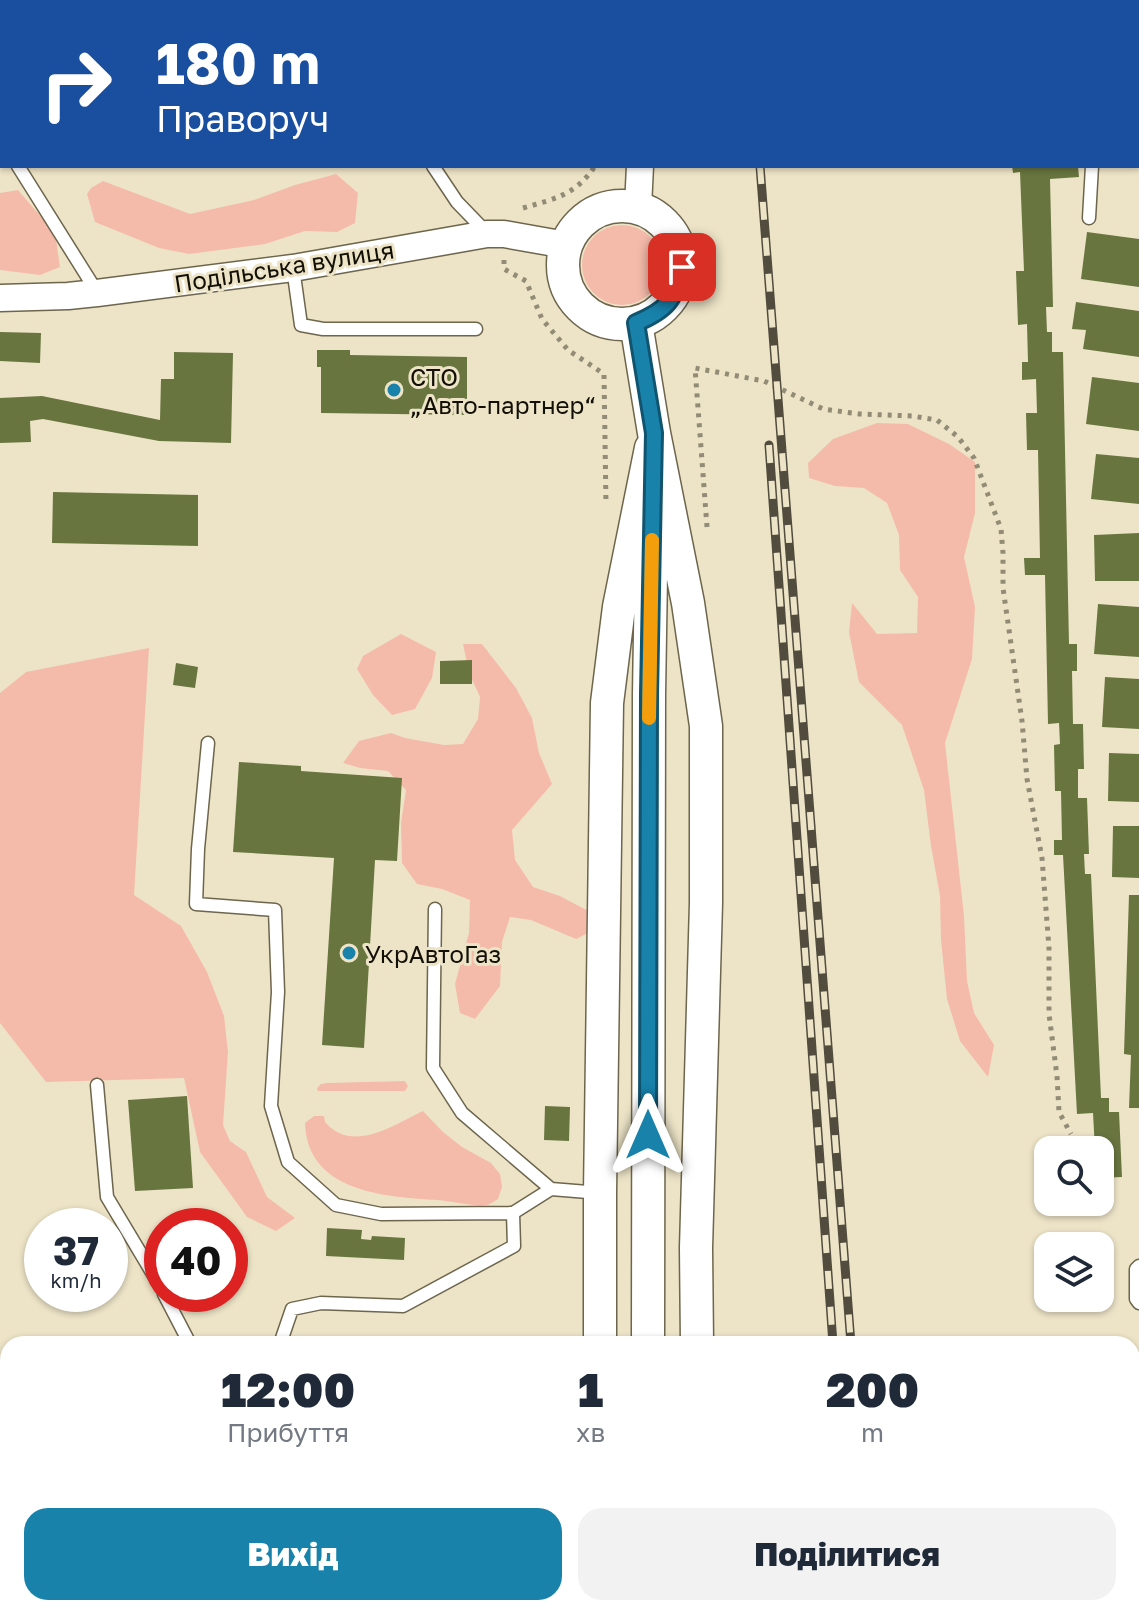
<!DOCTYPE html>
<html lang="uk">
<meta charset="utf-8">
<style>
:root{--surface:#fff;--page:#f2f2f3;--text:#1f2937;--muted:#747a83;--accent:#1882ab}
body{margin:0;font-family:"Golos Text",sans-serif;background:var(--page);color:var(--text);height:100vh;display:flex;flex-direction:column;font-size:30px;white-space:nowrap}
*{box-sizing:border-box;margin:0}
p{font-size:26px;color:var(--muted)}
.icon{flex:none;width:44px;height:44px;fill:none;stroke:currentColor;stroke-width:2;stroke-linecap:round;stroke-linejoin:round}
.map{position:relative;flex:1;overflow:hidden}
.drawer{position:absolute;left:0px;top:1336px;width:1140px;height:280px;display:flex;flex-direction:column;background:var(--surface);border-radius:24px 24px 0 0;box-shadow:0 2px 6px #0004}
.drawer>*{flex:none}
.hud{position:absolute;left:0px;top:0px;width:1140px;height:168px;box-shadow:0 2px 6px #0004;background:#1a4fa0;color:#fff;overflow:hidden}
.buttons{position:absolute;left:1034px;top:1136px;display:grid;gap:16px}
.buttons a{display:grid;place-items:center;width:80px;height:80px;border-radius:16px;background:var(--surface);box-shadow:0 2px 6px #0004;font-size:40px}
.speed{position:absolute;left:24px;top:1208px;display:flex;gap:16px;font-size:40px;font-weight:700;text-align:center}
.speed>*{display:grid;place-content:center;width:104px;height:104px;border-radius:50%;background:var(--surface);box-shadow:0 2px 6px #0004;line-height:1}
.speed small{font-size:20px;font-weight:400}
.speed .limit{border:12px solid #d22;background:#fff;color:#111}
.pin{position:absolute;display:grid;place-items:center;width:68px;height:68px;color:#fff;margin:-34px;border-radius:16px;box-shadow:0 4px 12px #0006}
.me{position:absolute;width:88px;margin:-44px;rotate:0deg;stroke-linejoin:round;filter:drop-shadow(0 0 6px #0008)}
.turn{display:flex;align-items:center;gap:28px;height:168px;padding:0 24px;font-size:36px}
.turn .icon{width:104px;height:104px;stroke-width:2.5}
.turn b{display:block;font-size:56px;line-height:68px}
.eta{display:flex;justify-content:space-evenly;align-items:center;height:136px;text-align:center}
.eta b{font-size:48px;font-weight:800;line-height:56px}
.primary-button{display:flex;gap:16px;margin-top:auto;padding:16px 24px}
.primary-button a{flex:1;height:92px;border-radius:24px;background:var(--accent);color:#fff;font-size:32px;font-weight:800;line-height:92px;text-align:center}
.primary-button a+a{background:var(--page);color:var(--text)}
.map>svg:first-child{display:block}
.green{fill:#f5bbaa}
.building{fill:#68753f}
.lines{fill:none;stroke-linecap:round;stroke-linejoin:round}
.service-casing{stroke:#6d654c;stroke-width:15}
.minor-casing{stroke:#6d654c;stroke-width:29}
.tertiary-casing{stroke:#6d654c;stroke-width:35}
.trunk-casing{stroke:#6d654c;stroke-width:45}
.path{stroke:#928c77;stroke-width:5;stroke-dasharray:4 6;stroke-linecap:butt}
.service{stroke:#fff;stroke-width:12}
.minor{stroke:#fff;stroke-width:26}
.tertiary{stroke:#fff;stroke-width:32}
.trunk{stroke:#fff;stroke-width:42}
.rail-casing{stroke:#514c3e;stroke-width:9}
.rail{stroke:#ede4c7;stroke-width:6;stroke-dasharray:18;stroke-linecap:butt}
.route-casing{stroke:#10546f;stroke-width:20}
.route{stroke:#1882ab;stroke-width:14}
.slow{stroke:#f59e0b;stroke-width:14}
.poi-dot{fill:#1882ab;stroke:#ede4c7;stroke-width:3}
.labels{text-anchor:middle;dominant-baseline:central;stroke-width:6;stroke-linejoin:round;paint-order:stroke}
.street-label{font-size:24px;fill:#120f06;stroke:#ede4c7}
.poi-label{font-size:24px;fill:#120f06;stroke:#ede4c7;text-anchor:start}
</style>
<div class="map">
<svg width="1139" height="1616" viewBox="0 0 1139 1616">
<rect width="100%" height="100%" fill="#ede4c7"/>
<path class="green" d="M358,0H641L640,2H361Z
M336,174L358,193L355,223L337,232L305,231L265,244L189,254L159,248L95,222L87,194L91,188L103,181L190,214L254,200L295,185Z
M18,190L55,233L60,267L40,275L0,270V193Z
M582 265a40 40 0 1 1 80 0a40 40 0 1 1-80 0Z
M877,423L908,424L949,444L975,462V513L964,557L975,607L972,659L945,743L964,916L967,981L974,1013L994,1045L988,1077L960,1041L947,999L941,940L940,896L931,846L924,790L902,725L859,682L849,632L852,603L877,634L917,633L918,597L900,570L899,535L887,503L864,488L835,486L809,478L808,463L833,439Z
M401,634L436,652L432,678L415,709L392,715L373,695L357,669L363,656Z
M463,644H482L516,688L532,718L539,753L552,784L512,830L515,860L533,887L560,896L592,913L590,932L576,939L531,920L510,917L502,942L500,986L475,1019L460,1013L455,984L469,933L470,900L442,889L417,884L402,863L401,823L406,790L388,771L360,768L343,763L359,741L391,733L405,738L444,745L463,744L478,719L480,697L469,673Z
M149,648L134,895L181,926L207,972L224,1016L228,1052L223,1125L230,1141L246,1152L267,1197L295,1218L276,1231L247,1217L200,1152L184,1078L46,1082L0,1023V693L26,672Z
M405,1081L408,1086L405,1091H318L317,1088L321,1084L327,1083Z
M423,1111L443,1132L462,1147L491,1163L500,1174L502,1187L498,1199C494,1201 491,1204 487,1205C477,1207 450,1201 438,1200C385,1197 307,1192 305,1123L314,1116H324L325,1122C353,1154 393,1125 423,1111Z"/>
<path class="building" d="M1012,166H1078L1079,177L1050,179L1053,307H1046L1047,332H1052V352H1063L1069,644H1077V671H1072L1073,724H1083L1084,769H1078V798H1087L1089,854H1084L1085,874H1091L1101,1098H1109V1112H1119L1122,1177L1100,1178V1150H1095L1093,1113L1077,1114L1063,855H1054V840H1062L1061,791H1055L1054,745L1060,744L1059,723L1048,724L1045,575H1025L1024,558H1040L1038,450H1027L1026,413H1037L1036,379L1022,380V362H1028L1027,324L1018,325L1016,271H1024L1020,172L1013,173Z
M1087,232L1139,239V287L1081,279Z
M1076,302L1139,311V357L1083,349L1086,330L1072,329Z
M0,332L41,333L40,363L0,361Z
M317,350H350V355L467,357V415L321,413V367H317Z
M174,352L233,353L231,443L159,441L43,419L30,421L31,442L0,443V398L42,396L160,420L161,379H174Z
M1092,377L1139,383V431L1086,424Z
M1096,454L1139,458V504L1091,499Z
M53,492L198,495V546L52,543Z
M1139,533V581H1095L1094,535Z
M1098,604L1139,607V657L1094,654Z
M472,660V684H440V661Z
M176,663L198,667L195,688L173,685Z
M1105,677L1139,679V729L1102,727Z
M1109,753L1139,754V802L1108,801Z
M239,762L301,766V771L402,778L397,861L375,860L364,1048L322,1045L334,858L233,852Z
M1113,826H1139V878L1112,877Z
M1129,895H1139V1108H1129L1131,1055L1124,1054Z
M187,1096L193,1188L135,1191L128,1100Z
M545,1106L570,1107L569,1141L544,1140Z
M327,1228L362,1230L361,1239L371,1240L372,1236L405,1238L404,1260L326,1256Z
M85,1340V1344H57V1341Z"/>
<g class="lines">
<defs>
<path id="service" d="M328,0L329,2
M1083,0L1094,2
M1138,8H1139
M0,137L2,140
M18,166L97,292
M433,166L457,202L486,232
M1089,218L1092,166
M293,268L301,325L323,329H476
M208,743L198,849L196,904L275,910L278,992L271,1106L288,1162L336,1205L381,1214L513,1213L551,1189L600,1193
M435,909L433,1068L462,1113L551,1189
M97,1085L107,1197L162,1289
M1139,1266L1136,1269V1299L1139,1303
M164,1294L190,1344
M280,1344L292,1309L321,1303L403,1306L514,1246L513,1213"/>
<path id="minor" d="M638,0V2
M638,207L640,166
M0,298L68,296L97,293L293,268L487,234H504L566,245"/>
<path id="tertiary" d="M563 265a59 59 0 1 1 118 0a59 59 0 1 1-118 0Z
M636,323L654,433L688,603L706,726V903L696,1248L697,1344
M600,1344V1193L607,703L619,607L651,448
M648,1344L649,694L652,515
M572,1608L587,1616
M654,1608L655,1616
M718,1616L724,1608"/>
<path id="trunk" d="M1132,1529L1139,1528
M0,1611L38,1608"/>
</defs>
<use href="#service" class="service-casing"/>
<use href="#minor" class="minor-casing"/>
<use href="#tertiary" class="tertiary-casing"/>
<use href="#trunk" class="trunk-casing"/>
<path class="path" d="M523,208C554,199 576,195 595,166
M504,260V269L526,281L542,319L568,350L604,374L606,505
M707,527L695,368L764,381L823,409L859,414L912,416L937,420L958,437L974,458L1001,529L1003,553V588L1022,721L1027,779L1042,858L1049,948V1014L1057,1076L1059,1112L1071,1134
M1132,1468H1139
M0,1556L8,1555
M1132,1583L1139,1584
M754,1616L763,1611L790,1608"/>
<use href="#service" class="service"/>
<use href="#minor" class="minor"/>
<use href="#tertiary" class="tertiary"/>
<use href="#trunk" class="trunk"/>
<defs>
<path id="rail" d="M735,0V2
M748,0V2
M760,166L851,1344
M769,445L833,1344
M851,1608L852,1616
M872,1608L873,1616"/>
</defs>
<use href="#rail" class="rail-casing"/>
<use href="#rail" class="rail"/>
</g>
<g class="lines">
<defs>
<path id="route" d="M648,1135L649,694L654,433L636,323C667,310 675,300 682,267"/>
</defs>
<use href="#route" class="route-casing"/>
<use href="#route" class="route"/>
<path class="slow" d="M649,718L652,540"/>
</g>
<g class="poi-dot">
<circle cx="394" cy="390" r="8"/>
<circle cx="349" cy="953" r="8"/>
</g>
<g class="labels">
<g class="street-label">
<text transform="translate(284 266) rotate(-9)">Подільська вулиця</text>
</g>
<g class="poi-label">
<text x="410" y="376">СТО<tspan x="410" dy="28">„Авто-партнер“</tspan></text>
<text x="365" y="953">УкрАвтоГаз</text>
</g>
</g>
</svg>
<div class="buttons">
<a><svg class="icon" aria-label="search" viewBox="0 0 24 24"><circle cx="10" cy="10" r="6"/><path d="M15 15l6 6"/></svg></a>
<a><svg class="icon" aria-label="layers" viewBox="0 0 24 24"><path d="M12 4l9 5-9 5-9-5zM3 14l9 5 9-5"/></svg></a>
</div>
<div class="speed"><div>37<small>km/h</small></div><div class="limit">40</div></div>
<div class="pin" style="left:682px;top:267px;background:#d93025"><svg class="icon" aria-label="arrive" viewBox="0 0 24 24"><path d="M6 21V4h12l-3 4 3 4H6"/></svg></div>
<svg class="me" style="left:648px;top:1135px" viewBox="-20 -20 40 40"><path d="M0-17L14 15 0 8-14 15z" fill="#1882ab" stroke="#fff" stroke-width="4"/></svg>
<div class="hud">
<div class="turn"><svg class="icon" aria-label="right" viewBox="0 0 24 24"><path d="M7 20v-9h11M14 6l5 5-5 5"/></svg><div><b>180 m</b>Праворуч</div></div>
</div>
<section class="drawer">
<div class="eta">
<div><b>12:00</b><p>Прибуття</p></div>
<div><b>1</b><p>хв</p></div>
<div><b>200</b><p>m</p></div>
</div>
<div class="primary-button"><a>Вихід</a><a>Поділитися</a></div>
</section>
</div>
